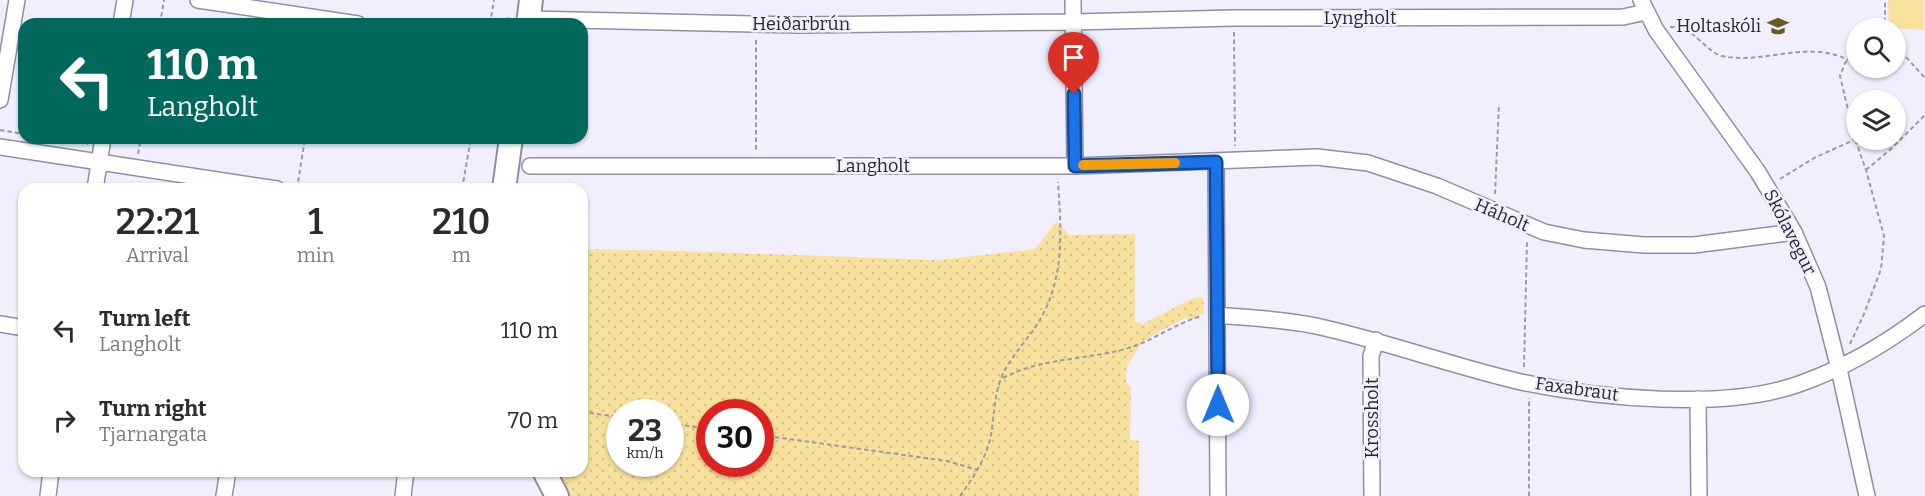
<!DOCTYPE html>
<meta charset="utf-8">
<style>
:root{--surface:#fff;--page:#f2f2f3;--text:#2b2b33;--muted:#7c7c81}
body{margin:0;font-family:Bitter,serif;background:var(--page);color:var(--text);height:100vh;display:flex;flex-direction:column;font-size:22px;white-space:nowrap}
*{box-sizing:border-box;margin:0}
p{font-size:20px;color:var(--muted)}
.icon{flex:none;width:33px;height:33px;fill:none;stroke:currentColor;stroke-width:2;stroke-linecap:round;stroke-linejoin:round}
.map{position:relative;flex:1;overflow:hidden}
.side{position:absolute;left:18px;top:183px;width:570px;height:294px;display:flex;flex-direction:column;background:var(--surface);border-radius:18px;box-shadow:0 2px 4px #0004}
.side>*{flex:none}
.hud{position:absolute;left:18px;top:18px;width:570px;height:126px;border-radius:18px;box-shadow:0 2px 4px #0004;background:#00695c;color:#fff;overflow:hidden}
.controls{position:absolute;left:1846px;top:18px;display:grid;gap:12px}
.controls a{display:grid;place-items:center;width:60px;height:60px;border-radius:50%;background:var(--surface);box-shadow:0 2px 4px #0004;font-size:30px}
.speed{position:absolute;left:606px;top:399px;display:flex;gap:12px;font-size:30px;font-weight:700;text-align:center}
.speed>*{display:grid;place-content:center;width:78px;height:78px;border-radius:50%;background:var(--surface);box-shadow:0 2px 4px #0004;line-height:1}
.speed small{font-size:15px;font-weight:400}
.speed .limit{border:9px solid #d22;background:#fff;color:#111}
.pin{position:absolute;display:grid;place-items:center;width:51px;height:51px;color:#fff;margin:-62px -26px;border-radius:50% 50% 50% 0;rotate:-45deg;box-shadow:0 0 6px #0007}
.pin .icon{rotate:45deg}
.me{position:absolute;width:66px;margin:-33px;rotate:0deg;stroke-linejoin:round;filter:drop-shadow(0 0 4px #0008)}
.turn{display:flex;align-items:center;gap:21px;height:126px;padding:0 30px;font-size:27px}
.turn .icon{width:78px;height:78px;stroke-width:2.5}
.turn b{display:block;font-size:42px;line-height:51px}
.eta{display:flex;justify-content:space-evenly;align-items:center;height:102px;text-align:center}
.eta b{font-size:36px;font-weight:600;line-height:42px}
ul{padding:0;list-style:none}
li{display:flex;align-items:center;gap:18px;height:90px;padding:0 30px}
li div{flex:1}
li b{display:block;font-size:22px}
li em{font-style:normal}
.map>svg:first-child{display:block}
.grass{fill:url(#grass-dots);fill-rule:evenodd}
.pitch{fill:#f8e19c}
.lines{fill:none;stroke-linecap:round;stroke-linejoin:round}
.street-casing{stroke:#928da5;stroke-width:18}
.secondary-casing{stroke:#928da5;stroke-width:26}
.path{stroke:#9b99a6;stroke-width:2;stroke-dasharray:4.5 3;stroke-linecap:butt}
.street{stroke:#fff;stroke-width:15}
.secondary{stroke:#fff;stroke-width:22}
.route-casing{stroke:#114b97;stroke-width:15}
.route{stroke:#1a73e8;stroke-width:10}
.slow{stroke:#f59e0b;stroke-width:10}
.labels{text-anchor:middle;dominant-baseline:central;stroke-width:5;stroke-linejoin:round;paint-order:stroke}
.street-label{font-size:18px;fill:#282630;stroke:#f1effe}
.poi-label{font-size:18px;fill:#282630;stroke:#f1effe;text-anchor:end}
</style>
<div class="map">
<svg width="1925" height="496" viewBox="0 0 1925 496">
<defs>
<pattern id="grass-dots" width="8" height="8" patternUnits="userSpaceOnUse" patternTransform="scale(1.5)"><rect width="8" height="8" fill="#f8e19c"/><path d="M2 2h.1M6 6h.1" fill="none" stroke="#d5c187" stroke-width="1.8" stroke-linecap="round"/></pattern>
</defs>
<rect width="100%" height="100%" fill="#f1effe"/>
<path class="grass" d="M1057,221L1069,235L1135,234V322L1143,324L1191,299L1203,297L1204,313L1193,319L1185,318L1148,338L1140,345L1127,367L1126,382L1131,388L1130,440L1139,441V496H567L554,471H582V249L681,251L938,260L1035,249ZM620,412H670V464H620ZM710,412H760V464H710Z"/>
<path class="pitch" d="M1888,0H1924V30L1889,28Z"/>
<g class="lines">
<defs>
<path id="street" d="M198,0L358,24
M1073,0L1075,166
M1641,0L1656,30L1758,172L1794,232L1818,287L1839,369L1867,496
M529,19L799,25L1073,22L1234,18L1623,17L1646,12
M121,24L125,0
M0,100L17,0
M0,147L277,189
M1216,161L1218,496
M530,166H1075L1317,157L1368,163L1437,186L1544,232L1584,240L1644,245H1694L1794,232
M95,189L103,138
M1217,315C1250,318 1284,319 1316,326C1385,341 1452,366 1521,382C1598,398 1725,411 1799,384C1845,368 1886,344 1925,314
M0,324L24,328
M1698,399L1699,496
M48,496L51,471
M224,496L228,471
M403,496L406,471
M1372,496L1371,356L1376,340"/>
<path id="secondary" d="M528,24L531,0
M504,189L511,138
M544,471L557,496"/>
</defs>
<use href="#street" class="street-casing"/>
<use href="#secondary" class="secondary-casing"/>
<path class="path" d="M160,24L164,0
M490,24L494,0
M492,24L509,18
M1670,27C1694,25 1705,52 1722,56C1763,65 1808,39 1848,60
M1881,28L1885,24V0
M1234,32L1235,146
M756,40V151
M1896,46L1925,78
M0,130L24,134
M50,138L88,144
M138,154L141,138
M1866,170L1892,148L1925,115
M1780,179L1814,158L1854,140
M297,189L305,138
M462,189L471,138
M1495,194L1499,104
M1850,344L1864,314L1881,269L1884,236L1866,170L1855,139L1840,76L1845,63L1857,51
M1524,367L1527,241
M1003,378C1040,358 1085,360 1125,349C1152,342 1175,323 1202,316
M582,412L620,417
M670,423L710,429
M760,435L947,461L978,470
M960,496C973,478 987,457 991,435C994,417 994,399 1000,381C1009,356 1030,339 1042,316C1065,274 1061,228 1058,182
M1529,496V398"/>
<use href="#street" class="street"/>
<use href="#secondary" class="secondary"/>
</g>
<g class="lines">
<defs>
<path id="route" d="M1074,94L1075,166L1216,162L1218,405"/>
</defs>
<use href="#route" class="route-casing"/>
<use href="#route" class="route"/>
<path class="slow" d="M1083,165L1175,163"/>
</g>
<defs>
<symbol id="school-bare" viewBox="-9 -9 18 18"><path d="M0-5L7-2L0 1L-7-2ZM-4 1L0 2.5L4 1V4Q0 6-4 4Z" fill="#6a5927" stroke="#f1effe" stroke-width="2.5" paint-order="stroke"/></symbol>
</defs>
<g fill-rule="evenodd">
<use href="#school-bare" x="1763" y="11" width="30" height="30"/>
</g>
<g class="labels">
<g class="street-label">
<text x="1360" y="18">Lyngholt</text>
<text x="801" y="24">Heiðarbrún</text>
<text x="873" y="166">Langholt</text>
<text transform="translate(1502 215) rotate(23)">Háholt</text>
<text transform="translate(1790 232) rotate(63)">Skólavegur</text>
<text transform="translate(1577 389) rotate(8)">Faxabraut</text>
<text transform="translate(1372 418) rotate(-90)">Krossholt</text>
</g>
<g class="poi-label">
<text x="1761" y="26">Holtaskóli</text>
</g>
</g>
</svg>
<div class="controls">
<a><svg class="icon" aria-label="search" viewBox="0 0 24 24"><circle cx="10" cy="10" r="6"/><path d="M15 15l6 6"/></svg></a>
<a><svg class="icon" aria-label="layers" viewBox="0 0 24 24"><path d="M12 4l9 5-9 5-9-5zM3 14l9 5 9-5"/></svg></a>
</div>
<div class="speed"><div>23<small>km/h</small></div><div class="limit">30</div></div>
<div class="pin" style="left:1074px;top:94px;background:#d93025"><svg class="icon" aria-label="arrive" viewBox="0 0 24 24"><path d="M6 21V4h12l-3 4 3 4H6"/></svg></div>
<svg class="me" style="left:1218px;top:405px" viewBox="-20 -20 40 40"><circle r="19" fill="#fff"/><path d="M0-13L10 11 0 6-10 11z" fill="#1a73e8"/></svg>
<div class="hud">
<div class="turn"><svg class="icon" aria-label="left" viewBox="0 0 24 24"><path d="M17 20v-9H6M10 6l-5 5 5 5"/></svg><div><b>110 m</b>Langholt</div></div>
</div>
<section class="side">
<div class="eta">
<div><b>22:21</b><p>Arrival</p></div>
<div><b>1</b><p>min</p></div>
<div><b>210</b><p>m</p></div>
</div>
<ul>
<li><svg class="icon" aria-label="left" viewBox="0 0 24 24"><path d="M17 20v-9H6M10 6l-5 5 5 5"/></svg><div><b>Turn left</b><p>Langholt</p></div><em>110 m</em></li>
<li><svg class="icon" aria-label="right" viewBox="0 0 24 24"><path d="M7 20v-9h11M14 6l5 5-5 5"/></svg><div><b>Turn right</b><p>Tjarnargata</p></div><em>70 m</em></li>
</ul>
</section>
</div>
